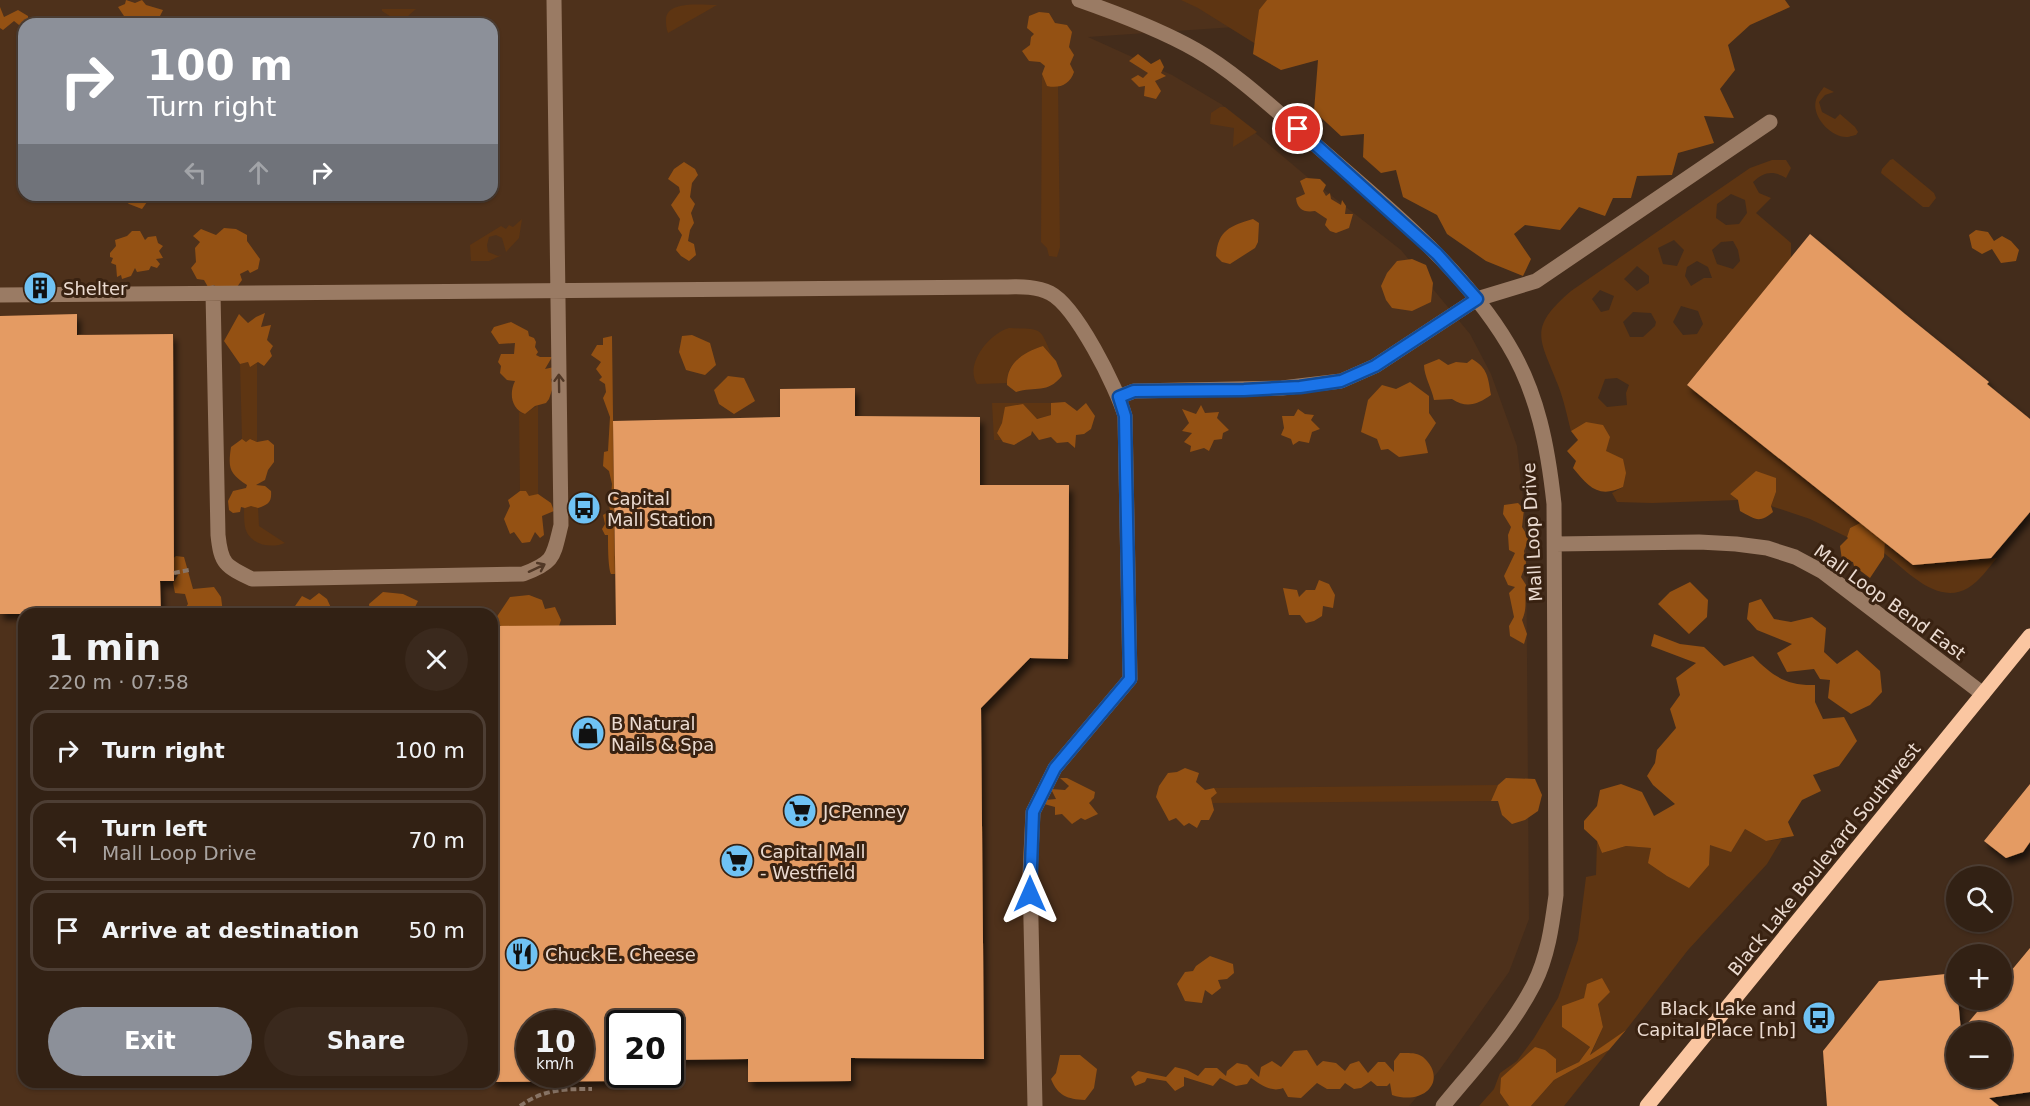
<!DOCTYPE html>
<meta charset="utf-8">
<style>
:root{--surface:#322114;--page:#3a291d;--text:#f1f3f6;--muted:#a8a3a0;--line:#4d3e34;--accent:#8c9099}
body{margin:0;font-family:"DejaVu Sans",sans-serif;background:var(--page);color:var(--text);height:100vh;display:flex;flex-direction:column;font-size:22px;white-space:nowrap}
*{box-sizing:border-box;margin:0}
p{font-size:20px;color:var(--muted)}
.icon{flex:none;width:33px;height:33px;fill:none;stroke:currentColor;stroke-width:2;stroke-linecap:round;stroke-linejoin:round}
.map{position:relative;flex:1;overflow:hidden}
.side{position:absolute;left:18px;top:608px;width:480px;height:480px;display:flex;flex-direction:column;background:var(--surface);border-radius:18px;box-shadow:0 2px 4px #0004,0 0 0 2px var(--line)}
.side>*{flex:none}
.guide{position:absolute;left:18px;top:18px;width:480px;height:183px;border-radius:18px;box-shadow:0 2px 4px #0004,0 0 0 2px var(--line);background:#8c9099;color:#fff;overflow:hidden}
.fabs{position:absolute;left:1946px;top:866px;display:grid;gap:12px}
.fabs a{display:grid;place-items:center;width:66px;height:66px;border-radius:50%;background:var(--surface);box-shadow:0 2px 4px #0004,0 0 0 2px var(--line);font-size:30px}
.speed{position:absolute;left:516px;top:1010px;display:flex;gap:12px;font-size:30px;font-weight:700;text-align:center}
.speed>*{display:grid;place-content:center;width:78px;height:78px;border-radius:50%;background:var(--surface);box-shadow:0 2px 4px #0004,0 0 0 2px var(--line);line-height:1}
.speed small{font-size:15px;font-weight:400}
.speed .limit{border:3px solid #111;border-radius:9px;background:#fff;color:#111}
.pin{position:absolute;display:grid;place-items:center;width:51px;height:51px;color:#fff;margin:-26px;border:3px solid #fff;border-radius:50%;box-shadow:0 2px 6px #0007}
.me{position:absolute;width:66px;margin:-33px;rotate:0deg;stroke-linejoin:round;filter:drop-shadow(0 0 4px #0008)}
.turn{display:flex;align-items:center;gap:21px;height:126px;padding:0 30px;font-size:27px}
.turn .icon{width:78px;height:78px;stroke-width:2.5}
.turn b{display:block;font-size:42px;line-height:51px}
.lanes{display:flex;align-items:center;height:57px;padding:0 30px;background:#0003;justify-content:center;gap:30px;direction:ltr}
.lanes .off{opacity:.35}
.round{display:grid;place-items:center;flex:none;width:63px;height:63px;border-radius:32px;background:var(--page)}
.headline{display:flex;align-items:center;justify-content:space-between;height:102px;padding:0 30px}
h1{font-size:36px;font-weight:600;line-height:45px}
.cta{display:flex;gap:12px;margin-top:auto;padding:12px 30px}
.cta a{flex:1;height:69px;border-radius:36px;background:var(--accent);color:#fff;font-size:24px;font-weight:600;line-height:69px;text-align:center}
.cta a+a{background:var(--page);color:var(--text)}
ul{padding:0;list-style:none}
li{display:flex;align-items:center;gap:18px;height:81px;margin:0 12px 9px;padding:0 18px;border:3px solid var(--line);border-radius:18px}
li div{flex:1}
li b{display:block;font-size:22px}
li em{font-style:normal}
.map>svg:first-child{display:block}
.built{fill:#4e311b;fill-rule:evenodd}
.green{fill:#5e3512;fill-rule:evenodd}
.forest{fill:#945113}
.building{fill:#e49b63;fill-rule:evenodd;filter:url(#shadow)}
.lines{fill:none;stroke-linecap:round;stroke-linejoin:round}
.path{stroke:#887465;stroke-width:4;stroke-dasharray:6 3;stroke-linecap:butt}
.minor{stroke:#9a7b64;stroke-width:15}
.major{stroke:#fac6a1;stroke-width:15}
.oneway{stroke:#513826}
.route-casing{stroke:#114b97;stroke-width:15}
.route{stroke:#1a73e8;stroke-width:10}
.labels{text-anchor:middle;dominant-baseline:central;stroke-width:6;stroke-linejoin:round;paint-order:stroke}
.poi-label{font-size:18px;fill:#ebdbd1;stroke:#392211;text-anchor:start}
.street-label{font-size:18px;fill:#ebdbd1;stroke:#392211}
</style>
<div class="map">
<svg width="2030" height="1106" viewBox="0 0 2030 1106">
<defs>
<filter id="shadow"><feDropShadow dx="3.5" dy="6" stdDeviation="3" flood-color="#0009"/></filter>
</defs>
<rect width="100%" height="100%" fill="#432c1b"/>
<path class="built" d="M0,0H1261L1249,26L1088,37L1172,75L1221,104L1305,175L1401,250L1470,334L1491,374L1517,446L1526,526L1529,919L1509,972L1438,1072L1409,1106H0ZM24,24H492V195H24ZM24,614H492V1082H24ZM530,1023H580V1074H530ZM620,1023H670V1074H620Z"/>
<path class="green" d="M1181,0H1274L1259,46L1198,8Z
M717,5L668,33C666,28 666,24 666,19C667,0 703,5 717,5Z
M382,9H416L409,15L406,20L408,24H402L382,11Z
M1042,74L1047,86H1058L1060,247L1057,257L1049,256L1047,248L1041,242Z
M1824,87L1834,92L1825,95L1819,102L1822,112L1835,119L1840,114L1855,127L1858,132L1856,135C1855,135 1849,137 1847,137C1831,138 1811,116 1816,100C1817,96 1821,91 1824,87Z
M1220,107H1225L1257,132L1233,147L1234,128L1210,124L1211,113Z
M1893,159L1934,193L1936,198L1929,207H1923L1881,173L1882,169L1890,160Z
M1772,160H1786L1791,168L1786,178C1773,170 1764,172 1753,182L1759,193L1771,198L1756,213L1791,243V258L1687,385L1860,523L1850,528L1847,537L1810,519L1771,506L1776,492L1740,486L1730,494L1738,500L1652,503L1617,502L1612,493L1623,487L1606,451L1586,422L1571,431C1567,416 1564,400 1558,385C1540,338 1527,329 1571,291L1750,168ZM1731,194L1745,200L1747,213L1739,224L1726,225L1716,218L1717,204ZM1674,240L1684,250L1677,266L1663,264L1658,248ZM1733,241L1738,250L1740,261L1733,269L1717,264L1712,250L1721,242ZM1697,261L1708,267L1712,278H1704L1691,286L1685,276L1687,267ZM1637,266L1649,276V283L1637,291L1624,279ZM1600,290L1614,296L1609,310L1601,312L1592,299ZM1681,306L1698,311L1703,324L1697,334L1683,335L1673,322ZM1633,312L1651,313L1656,322L1655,326L1643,337H1630L1623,322ZM1617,378L1629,385L1626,393L1627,405L1607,407L1598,398L1605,379Z
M522,219L519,238L506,252L502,238L496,235L489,237L487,245L488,252L498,256L502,255L489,261H471L470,245L501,226L506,229L509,225L513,227Z
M1009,328C1042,330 1039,325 1052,356L1043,346C1026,352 1006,362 1007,383L977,384C964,364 990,333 1009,328Z
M248,362L250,366L257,363V442L251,439L246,442L242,439L240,364Z
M992,403H1051V415L1036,419L1002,423L997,433L1001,440H994Z
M538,405V494L529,497L526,491H520L519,412L525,414Z
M251,505L258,508L259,526L285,543C271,549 249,545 245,527C244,521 244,514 244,507Z
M1885,542L1913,565L1997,558C1988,568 1980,581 1968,588C1937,606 1906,570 1884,553Z
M1498,785L1491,801L1211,803V798L1217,793L1214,788Z
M1745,829L1766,841L1782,839L1767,864L1688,950L1626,1030L1590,1056L1603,1027L1598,1004L1584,998L1562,1027L1590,1047L1579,1062L1556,1073L1500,1093L1509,1106H1479L1494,1089L1500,1073L1517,1061L1534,1038L1558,998L1578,940L1586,877L1596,875L1597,841L1602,853L1626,846L1652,848L1709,845Z
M1609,1050L1564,1106H1531L1554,1080Z"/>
<path class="forest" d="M126,0L135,3L142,0L146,5L163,10L158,20L164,24H110L111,21L124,16L118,7L125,4Z
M1267,0H1785L1790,7L1750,25L1728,45L1735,70L1720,89L1734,118L1704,116L1714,143L1678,153L1672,175L1637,176L1631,198H1613L1605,216L1579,207L1560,230L1525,225L1514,234L1531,259L1523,276L1486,261L1447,234L1437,215L1403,197L1396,170L1381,173L1363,157L1364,134L1341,136L1314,111L1318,60L1281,70L1253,54L1259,10Z
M0,7L4,17L18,10L28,16V24L19,25L14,21L3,30L0,28Z
M1039,12L1049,13L1055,23L1067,25L1072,32L1069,47L1074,55L1070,64L1074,72C1070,84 1060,89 1047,86L1042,74L1045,66L1040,62L1029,61L1022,51L1030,45L1031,37L1034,34L1027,28L1029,16Z
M1138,54L1151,64L1160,59L1164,67L1161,73L1166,76L1155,81L1161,91L1156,99L1144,96L1145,86L1139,87L1131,79L1138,75L1143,78L1148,73L1129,61Z
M684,162L695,169L698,175L692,183L690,197L695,204L691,213L694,223L690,230L688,241L694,244L696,255L689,261L681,256L676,250L682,235L678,229L680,219L671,205L680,192L679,187L668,179L674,169Z
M1306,178L1320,179L1326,185L1323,191L1326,196L1330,193L1331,199L1341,205L1342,200L1346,206L1345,214H1353L1349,228L1336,233L1330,231L1325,225L1327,219L1315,211C1304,213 1297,209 1296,198L1305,194L1300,181Z
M126,195H145L147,202L142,209L129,204L124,200Z
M1253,219L1259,223L1258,242L1255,248L1230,264L1222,262L1216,256C1218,230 1230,226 1253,219Z
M224,228L236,229L247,235V241L260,259L258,269L250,273L248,270L240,274L242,280L237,287L230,286L227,289H219L214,285L208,287L204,280L197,279L191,268L196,262L195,248L200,242L193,236L201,229L216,235Z
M1976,230L1988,232L1994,241L2002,236L2011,241L2019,250L2016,261L2001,263L1992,249L1982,254L1972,248L1969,235Z
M132,231H140L145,240L148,237L156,236L158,243L163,246L159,251L163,258L156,259L160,264L157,268L151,266L149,270L137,272L135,268L131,276L122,279L121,275L117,277L116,265L111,263L113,258L110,257V253L116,246L115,240L127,236Z
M1412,259L1426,265L1433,283L1431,302L1412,311L1392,308L1386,300L1381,286L1387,273L1397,261Z
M265,313L261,327L271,325L267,340L273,346L270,351L272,356L264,366L258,362L250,367L248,362L240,364L224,341L239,314L248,323L256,317Z
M511,322L528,331L529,336L534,338L536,342L535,347L538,352L536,355L540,357H552L545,369L554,367L556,377L551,379L553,387L549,399L546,403L535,406L525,414C511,409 509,393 515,381L507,380L500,373L501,366L498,362L501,354H514L515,343L499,344L491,332L494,327Z
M692,335L710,343L716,365L705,375L686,370L679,352L682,336Z
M612,336L615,574H611C608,567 608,544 608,535H605L602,529L605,524L603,515L610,511L609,503L611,496L612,484L609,471L603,466L604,452L608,451L610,417L603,398L606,392L605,384L599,380L602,377L596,369L601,362L591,355L597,345H603V338Z
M1043,346L1056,361L1062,376C1047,394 1036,386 1016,392L1007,385C1006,363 1024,352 1043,346Z
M1439,359L1448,365L1456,362L1467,363L1472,359C1488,368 1488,378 1491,395C1478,404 1467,409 1452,399L1434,400C1432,389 1424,376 1424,365Z
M728,376L744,378L755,401L734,414L719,404L714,390Z
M1410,382L1429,396V413L1436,423L1425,440L1428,453L1399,457L1388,449L1381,450L1377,439L1361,432L1368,400L1382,385L1396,389Z
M1065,402L1077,411L1086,403L1095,416L1091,429L1084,434L1076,435L1075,448L1068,442L1057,443L1051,437L1039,440L1032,431L1031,435L1014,445L1003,442L997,433L1002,423L1005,407L1023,404L1037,419L1051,415V403Z
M1201,405L1205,413L1219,412L1217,418L1229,430L1223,433L1222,439L1214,440L1209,451L1204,448L1190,452L1191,446L1184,442L1192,433L1182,431L1189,423L1182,409L1196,414Z
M1298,409L1305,414L1314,415L1311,420L1320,429L1312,432L1309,443L1299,441L1293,445L1291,439L1281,435L1284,428L1282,416H1294Z
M1586,422L1603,425L1610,437L1606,451L1623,459L1626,473L1623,487C1598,499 1588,486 1573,468L1576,461L1567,451L1578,440L1571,431Z
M242,439L246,442L250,439L257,442L268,440L274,445V462L268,470L265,480L256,485L265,486L271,491C272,502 268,505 258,508L251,506L245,508L241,507L240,512L233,513L229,510L228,501L233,491L246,488L247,485C229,473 228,468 231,447Z
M1756,471L1776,478V492L1771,506L1773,512C1759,524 1755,519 1740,511L1738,500L1730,494Z
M520,491H526L529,496L538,494L551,503L554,511L542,516L544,535L540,538L535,532L530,542L522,543L514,532L510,534L504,519L510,506L508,500Z
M1518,503L1524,509L1522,527L1529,538L1524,551L1526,563L1521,577L1526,585C1524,599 1528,607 1522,620L1527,634L1524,644L1510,636L1509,626L1514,617L1509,593L1515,587L1508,585L1504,576L1515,553L1509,550L1508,535L1511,527L1503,514L1504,505Z
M1860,523L1885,542L1884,557L1870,578L1854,566L1853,562L1842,560L1840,546L1848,538L1847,537L1850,528Z
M176,556L184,557L193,589L214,587L221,597L223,613H182L188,604L185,594L175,593L173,583L178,575L172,573L170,561Z
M1319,580L1329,584L1335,595L1333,608L1323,606L1322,616L1314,621L1306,623L1300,615H1289L1283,588L1297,590L1299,597L1306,590H1315Z
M1690,582L1708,600L1707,617L1689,634L1658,604L1670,592Z
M383,592L403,594L418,601L412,613H370L369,604Z
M319,593L327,599L332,610L348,609V613H293V609L302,596L310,600Z
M529,595L542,600L545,609L555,607L561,620L559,626H501L494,621L510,597Z
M1761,599L1774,619L1791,622L1812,617L1826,628L1824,652L1837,664L1857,650L1880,671L1882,692L1870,705L1851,714L1828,698L1830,680L1820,679L1814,669L1787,672L1777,653L1792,644L1757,630L1747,619L1749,603Z
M1654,634L1680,644L1704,647L1724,666L1753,656C1772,676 1787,686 1815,685V702L1823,719L1844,717L1857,741L1839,766L1813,775L1821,791L1802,800L1788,822L1794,836L1766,841L1745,829L1731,852L1710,845L1709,865L1689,888L1667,876L1648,863L1651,848L1626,846L1602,853L1597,841L1584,829V821L1597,806L1600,790L1621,784L1642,792L1654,816L1675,804L1653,785L1647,776L1655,763L1657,750L1676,728L1670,709L1680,695L1676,678L1696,663L1651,646Z
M1185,768L1199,773L1196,782L1205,790L1214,788L1217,793L1211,798L1214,810L1209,820H1201L1197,828L1189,823L1184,826L1176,818L1169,821L1156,797L1159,786L1168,773L1177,772Z
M1060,778H1067L1095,792L1094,798L1089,803L1098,814L1085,820L1081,818L1072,824L1062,814L1055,815V807L1044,804L1045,800L1056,799L1051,789L1065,790L1069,786Z
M1506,778L1535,779L1542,795L1538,811L1525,820L1512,824L1502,815L1498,801H1491L1498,785Z
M1210,956L1233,964L1234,973L1227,979L1218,980L1221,988L1212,995L1205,990L1202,1003L1185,1001L1177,984L1185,972L1193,971L1196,966Z
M1602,978L1610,992L1598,1004L1603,1027L1590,1055L1626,1030L1609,1050L1554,1080L1531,1106H1509L1500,1093L1501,1078L1535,1047L1545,1050L1556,1059V1073L1579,1062L1590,1047L1562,1027V1006L1584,998L1587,984Z
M1307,1050L1317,1066L1323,1061L1336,1063L1345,1071L1350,1064L1359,1061L1368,1073L1378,1062H1385L1394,1072V1061L1400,1053C1407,1053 1417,1052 1423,1057C1448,1079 1426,1106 1392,1095L1390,1083L1387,1086H1377L1371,1081L1361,1088L1354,1089L1345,1083L1340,1089H1327L1317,1083L1301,1098L1288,1097L1283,1088C1271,1093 1260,1084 1251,1078L1247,1084L1236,1086L1220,1078L1213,1086L1184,1077V1086L1175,1091L1166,1081L1147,1078L1145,1082L1135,1086L1131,1077L1138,1071L1166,1077L1175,1067L1187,1070L1198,1076L1205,1068H1217L1226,1076L1227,1071L1237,1063L1247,1065L1259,1077L1261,1067L1272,1061L1281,1067L1294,1051Z
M1060,1055H1080L1097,1069L1094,1088L1085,1100C1067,1099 1058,1096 1051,1079L1056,1073Z"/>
<path class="building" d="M1810,234L1905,314L1989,382L1987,384L2030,419V512L1991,558L1913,565L1687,385Z
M77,314V335L173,334L174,581H160L161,614H0V316Z
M855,388V416L980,417V485H1069L1068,659L1030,658L981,708L984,1059L851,1058V1081L748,1082V1059L670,1060V1023H620V1074H621L622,1081L492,1082V626L616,625L613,421L780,417V389ZM530,1023H580V1074H530Z
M2030,784V842L2023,852L2006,858L1984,841Z
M2030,948V1092L1989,1098L1999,1106H1827L1823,1051L1879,981L1955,973L1956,999H1958L1961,1031L1988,999H2001V983ZM1956,1032H2001V1077H1956Z"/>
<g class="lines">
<path class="path" d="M174,573L189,570
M520,1106C544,1089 564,1089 592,1089"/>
<path class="minor" d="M1079,0C1119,14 1159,29 1196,50C1235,72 1275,110 1310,140C1379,200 1461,265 1508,344C1538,393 1548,448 1554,504L1556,895C1552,925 1548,956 1534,984C1511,1029 1475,1067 1443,1106
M213,293L218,535C221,564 225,566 252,579L523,574C555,562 553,557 561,525L554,0
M0,295L999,287C1016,287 1034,285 1050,293C1076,306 1117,388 1125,416L1130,679L1055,768L1033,812L1030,875L1035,1106
M1119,397L1134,391L1282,388L1341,381L1375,366L1477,299L1536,281L1770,122
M1555,544L1699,542L1736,544L1767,548L1795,557L1823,572L1983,694"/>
<path class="major" d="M1647,1106L2030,636"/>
</g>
<defs><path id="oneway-shaft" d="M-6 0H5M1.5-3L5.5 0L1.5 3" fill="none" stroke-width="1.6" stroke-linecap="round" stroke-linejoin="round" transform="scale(1.5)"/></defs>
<g class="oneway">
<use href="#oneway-shaft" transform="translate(559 383) rotate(-91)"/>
<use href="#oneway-shaft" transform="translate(537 568) rotate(-25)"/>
</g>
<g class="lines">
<defs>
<path id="route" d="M1030,894L1033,812L1055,768L1130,679L1125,416L1119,397L1134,391L1244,390L1300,387L1341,381L1375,366L1477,299L1437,254L1298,129"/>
</defs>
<use href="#route" class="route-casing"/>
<use href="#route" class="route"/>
</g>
<defs>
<symbol id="building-disc" viewBox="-11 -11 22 22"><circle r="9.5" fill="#6fc2f4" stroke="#392211"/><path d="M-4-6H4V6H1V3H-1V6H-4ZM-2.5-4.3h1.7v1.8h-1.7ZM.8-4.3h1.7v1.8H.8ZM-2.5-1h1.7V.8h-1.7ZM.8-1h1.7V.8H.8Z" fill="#111"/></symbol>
<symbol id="bus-disc" viewBox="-11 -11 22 22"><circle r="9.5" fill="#6fc2f4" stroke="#392211"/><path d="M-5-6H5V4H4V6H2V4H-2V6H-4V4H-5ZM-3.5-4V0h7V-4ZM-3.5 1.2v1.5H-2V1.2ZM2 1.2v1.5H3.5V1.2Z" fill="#111"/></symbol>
<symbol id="shop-disc" viewBox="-11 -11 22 22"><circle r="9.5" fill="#6fc2f4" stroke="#392211"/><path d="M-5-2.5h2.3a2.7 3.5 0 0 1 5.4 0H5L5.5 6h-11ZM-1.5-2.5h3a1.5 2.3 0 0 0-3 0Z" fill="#111"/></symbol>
<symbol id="supermarket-disc" viewBox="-11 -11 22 22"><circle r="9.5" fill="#6fc2f4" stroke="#392211"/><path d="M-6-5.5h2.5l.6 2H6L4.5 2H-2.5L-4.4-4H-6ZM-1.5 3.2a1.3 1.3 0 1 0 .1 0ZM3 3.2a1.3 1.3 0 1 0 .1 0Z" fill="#111"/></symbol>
<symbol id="restaurant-disc" viewBox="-11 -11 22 22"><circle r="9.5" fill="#6fc2f4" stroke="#392211"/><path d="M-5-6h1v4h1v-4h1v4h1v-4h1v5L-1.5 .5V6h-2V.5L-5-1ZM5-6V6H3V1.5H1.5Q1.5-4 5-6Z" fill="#111"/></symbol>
</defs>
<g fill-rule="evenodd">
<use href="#building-disc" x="21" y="269" width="38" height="38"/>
<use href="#bus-disc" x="565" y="489" width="38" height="38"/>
<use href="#shop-disc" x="569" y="714" width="38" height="38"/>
<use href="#supermarket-disc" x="781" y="792" width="38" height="38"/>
<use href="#supermarket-disc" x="718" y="842" width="38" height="38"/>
<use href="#restaurant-disc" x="503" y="935" width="38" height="38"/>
<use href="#bus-disc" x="1800" y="999" width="38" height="38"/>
</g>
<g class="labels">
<g class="poi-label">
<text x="63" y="288">Shelter</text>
<text x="607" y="498">Capital<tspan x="607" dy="21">Mall Station</tspan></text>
<text x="611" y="723">B Natural<tspan x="611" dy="21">Nails &amp; Spa</tspan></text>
<text x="823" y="811">JCPenney</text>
<text x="760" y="851">Capital Mall<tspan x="760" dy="21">- Westfield</tspan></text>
<text x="545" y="954">Chuck E. Cheese</text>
<text x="1796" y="1008" text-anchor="end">Black Lake and<tspan x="1796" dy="21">Capital Place [nb]</tspan></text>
</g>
<g class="street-label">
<text transform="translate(1532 532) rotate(-93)">Mall Loop Drive</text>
<text transform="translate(1890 602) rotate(36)">Mall Loop Bend East</text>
<text transform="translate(1824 859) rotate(-51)">Black Lake Boulevard Southwest</text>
</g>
</g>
</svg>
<div class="fabs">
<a><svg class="icon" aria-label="search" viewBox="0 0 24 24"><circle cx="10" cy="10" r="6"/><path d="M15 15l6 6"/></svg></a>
<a>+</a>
<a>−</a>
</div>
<div class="speed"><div>10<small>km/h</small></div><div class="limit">20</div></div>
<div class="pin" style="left:1298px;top:129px;background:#d93025"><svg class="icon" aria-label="arrive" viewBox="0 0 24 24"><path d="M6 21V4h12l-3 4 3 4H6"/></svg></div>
<svg class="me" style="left:1030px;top:894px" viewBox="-20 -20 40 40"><path d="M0-17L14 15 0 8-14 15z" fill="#1a73e8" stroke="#fff" stroke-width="4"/></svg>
<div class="guide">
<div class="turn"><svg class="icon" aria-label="right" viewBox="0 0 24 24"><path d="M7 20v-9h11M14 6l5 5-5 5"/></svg><div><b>100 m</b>Turn right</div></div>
<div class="lanes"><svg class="icon off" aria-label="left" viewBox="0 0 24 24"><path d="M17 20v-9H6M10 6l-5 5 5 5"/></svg><svg class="icon off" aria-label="ahead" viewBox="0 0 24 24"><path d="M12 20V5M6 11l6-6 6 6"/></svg><svg class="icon" aria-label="right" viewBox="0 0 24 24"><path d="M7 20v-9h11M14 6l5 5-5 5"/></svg></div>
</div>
<section class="side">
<div class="headline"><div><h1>1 min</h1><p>220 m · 07:58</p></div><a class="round"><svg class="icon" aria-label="close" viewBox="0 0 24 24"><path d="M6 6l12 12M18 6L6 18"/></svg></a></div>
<ul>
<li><svg class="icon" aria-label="right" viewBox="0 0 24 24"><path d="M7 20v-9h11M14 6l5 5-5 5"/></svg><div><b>Turn right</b></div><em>100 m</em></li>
<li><svg class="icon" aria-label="left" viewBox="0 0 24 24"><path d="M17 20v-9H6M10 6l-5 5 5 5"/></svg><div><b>Turn left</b><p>Mall Loop Drive</p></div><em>70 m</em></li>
<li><svg class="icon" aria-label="arrive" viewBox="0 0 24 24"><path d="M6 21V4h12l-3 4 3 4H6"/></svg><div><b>Arrive at destination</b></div><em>50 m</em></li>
</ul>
<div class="cta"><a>Exit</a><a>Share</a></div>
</section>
</div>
